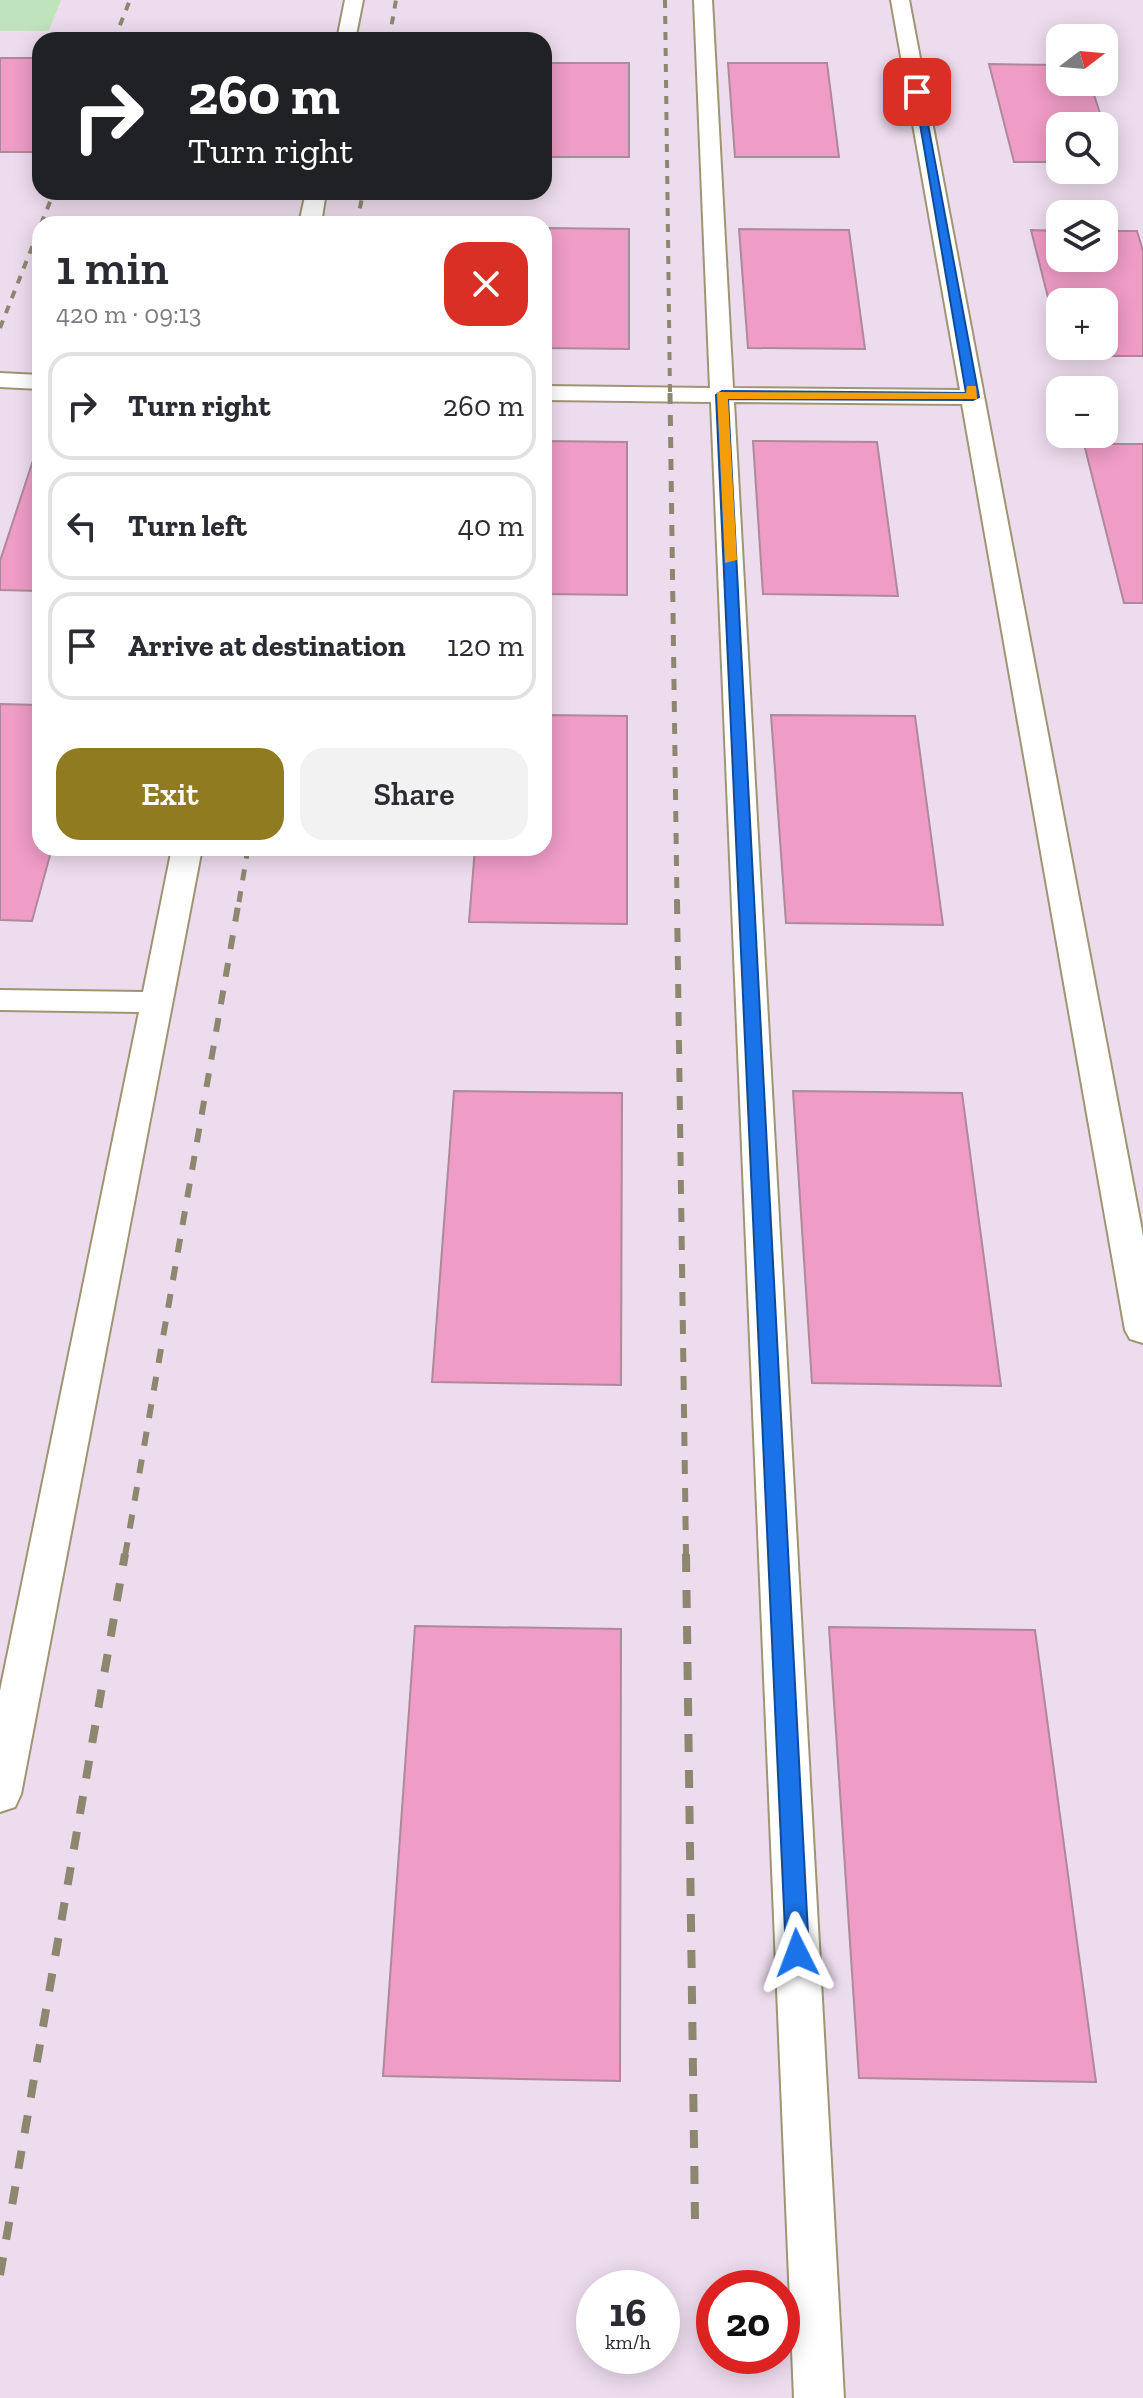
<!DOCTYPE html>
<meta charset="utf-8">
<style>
:root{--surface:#fff;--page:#f2f2f3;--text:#2b2b33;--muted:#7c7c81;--line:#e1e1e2;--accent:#917b21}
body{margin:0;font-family:"Zilla Slab",serif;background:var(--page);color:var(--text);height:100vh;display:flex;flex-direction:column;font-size:30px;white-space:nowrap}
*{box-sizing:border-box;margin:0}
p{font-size:26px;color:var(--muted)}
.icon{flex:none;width:44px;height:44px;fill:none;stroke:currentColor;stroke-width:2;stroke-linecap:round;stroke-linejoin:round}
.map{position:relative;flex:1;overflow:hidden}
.side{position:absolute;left:32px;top:216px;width:520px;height:640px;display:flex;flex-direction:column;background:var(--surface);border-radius:24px;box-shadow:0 4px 20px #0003}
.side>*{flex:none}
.top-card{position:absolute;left:32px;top:32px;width:520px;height:168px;border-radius:24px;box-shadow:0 4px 20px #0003;background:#202124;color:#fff;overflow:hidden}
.needle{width:52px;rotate:74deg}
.controls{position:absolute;left:1046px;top:24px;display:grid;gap:16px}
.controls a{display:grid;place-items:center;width:72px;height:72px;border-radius:16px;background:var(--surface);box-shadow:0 4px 20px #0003;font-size:40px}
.speed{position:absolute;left:576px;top:2270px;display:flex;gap:16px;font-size:40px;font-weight:700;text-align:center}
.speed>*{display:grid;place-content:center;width:104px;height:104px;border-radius:50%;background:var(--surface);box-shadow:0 4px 20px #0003;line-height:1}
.speed small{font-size:20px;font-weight:400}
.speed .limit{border:12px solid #d22;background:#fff;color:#111}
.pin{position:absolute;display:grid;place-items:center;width:68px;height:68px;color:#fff;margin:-34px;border-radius:16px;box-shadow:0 4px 12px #0006}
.me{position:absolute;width:88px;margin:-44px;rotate:357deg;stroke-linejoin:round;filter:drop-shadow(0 0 6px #0008)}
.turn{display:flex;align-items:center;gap:28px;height:168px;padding:0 24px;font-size:36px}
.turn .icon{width:104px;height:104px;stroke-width:2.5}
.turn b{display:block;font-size:56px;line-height:68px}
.round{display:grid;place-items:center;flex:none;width:84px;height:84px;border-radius:24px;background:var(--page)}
.overview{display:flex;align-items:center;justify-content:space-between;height:136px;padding:0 24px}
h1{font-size:48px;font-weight:600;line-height:60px}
.cta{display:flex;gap:16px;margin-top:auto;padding:16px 24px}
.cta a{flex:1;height:92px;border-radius:24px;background:var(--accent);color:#fff;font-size:32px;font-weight:600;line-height:92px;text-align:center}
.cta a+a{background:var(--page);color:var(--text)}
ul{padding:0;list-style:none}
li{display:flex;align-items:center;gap:24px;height:108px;margin:0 16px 12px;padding:0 8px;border:4px solid var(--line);border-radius:24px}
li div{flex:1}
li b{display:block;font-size:30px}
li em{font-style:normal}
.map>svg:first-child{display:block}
.industrial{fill:#eddcee;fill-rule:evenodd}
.green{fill:#bfe3bb}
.building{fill:#ef9cc6;stroke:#ad899a;stroke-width:2}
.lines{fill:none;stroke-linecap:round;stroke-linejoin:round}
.service-casing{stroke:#9f9573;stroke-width:4}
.service{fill:#fff;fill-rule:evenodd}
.rail-far3{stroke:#8e876f;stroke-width:4;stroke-dasharray:8 8;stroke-linecap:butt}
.rail-far2{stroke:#8e876f;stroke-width:5;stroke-dasharray:11 11;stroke-linecap:butt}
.rail-far1{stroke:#8e876f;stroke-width:6;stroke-dasharray:14 14;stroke-linecap:butt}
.rail{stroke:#8e876f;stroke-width:8;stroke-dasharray:18 18;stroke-linecap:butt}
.route{fill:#1a73e8;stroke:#114b97;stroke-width:2}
.slow{fill:#f59e0b}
</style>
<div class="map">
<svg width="1143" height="2398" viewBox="0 0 1143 2398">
<rect width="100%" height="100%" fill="#f7edc8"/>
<path class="industrial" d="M0,0H1143V2398H0ZM1060,38H1104V82H1060ZM40,40H544V192H40ZM1060,126H1104V170H1060ZM1060,214H1104V258H1060ZM40,224H544V848H40ZM1060,302H1104V346H1060ZM1060,390H1104V434H1060ZM594,2288H662V2356H594ZM714,2288H782V2356H714Z"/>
<path class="green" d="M0,0H61L49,30L43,31H0Z"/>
<path class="building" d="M0,58H40V141L36,152H0Z
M544,63H629V157H544Z
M728,63H827L839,157H735Z
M989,64L1060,65V82H1090L1104,126H1060V162H1014Z
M1104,127L1115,163H1104Z
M112,222L217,223L111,224Z
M544,228L629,229V349L544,348Z
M739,229L849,230L865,349L748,348Z
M1031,230L1060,231V258H1104V231H1137L1143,251V356H1063L1060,346H1104V302H1060V345Z
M40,439V591L0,590V561Z
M544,441L627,442V595L544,594Z
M753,441L877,442L898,596L763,594Z
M1084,444H1143V603H1124Z
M0,704L40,705V848H52L32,921L0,920Z
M544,715L627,716V924L469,922L475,848H544Z
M771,715L915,716L943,925L786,923Z
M454,1091L622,1093L621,1385L432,1382Z
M793,1091L962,1093L1001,1386L812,1383Z
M415,1626L621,1629L620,2081L383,2076Z
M829,1627L1035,1630L1096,2082L859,2078Z"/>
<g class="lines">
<defs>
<path id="service" d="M345,0H363L355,40H337Z
M694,0H712L733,388L960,390L891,0H909L1143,1236V1343L1130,1339L1125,1330L962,404L734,402L844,2398H794L711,402L544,400V386L710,388Z
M306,192H326L321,224H299Z
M0,373L40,375V389L0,387Z
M172,848H202L21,1794L15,1807L0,1812V1691L139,1012L0,1010V990L143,992Z"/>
</defs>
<use href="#service" class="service-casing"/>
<use href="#service" class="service"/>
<path class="rail-far3" d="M665,0L670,395
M114,40L130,0
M389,40L396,0
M41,224L54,192
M357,224L363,192
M0,328L40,227"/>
<path class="rail-far2" d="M670,393L677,902
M239,902L248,848"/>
<path class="rail-far1" d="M677,900L686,1556
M125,1556L239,900"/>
<path class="rail" d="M686,1554L695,2219
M0,2275L125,1554"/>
</g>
<path class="route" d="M914,89L922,92L979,397L973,400L728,399L809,1953L806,1960L797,1963L789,1960L786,1953L716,395L722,391L966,393Z"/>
<path class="slow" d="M967,386H976L977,399H728L737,560L725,563L717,392L966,393Z"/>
</svg>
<div class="controls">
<a><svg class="needle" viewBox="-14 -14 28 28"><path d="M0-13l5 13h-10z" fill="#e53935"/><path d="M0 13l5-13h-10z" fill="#7c7c81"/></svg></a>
<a><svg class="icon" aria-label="search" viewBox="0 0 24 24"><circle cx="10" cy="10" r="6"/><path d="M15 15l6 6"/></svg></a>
<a><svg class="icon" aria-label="layers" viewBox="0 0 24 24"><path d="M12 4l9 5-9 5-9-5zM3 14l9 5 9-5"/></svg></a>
<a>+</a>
<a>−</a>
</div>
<div class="speed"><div>16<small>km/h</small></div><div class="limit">20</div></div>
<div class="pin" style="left:917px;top:92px;background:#d93025"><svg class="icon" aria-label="arrive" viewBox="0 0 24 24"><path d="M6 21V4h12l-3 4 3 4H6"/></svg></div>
<svg class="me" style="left:797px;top:1953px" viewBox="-20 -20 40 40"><path d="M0-17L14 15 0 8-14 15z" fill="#1a73e8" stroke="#fff" stroke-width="4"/></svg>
<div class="top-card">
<div class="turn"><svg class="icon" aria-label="right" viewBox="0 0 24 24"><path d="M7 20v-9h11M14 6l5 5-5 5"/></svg><div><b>260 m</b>Turn right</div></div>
</div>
<section class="side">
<div class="overview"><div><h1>1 min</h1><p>420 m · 09:13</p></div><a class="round" style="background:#d93025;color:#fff"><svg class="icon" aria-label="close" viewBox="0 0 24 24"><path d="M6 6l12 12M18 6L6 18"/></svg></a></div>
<ul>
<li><svg class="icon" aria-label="right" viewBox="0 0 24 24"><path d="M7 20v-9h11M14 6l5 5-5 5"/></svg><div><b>Turn right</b></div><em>260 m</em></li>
<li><svg class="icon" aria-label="left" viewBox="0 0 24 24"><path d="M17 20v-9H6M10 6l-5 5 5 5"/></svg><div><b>Turn left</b></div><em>40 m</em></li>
<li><svg class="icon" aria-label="arrive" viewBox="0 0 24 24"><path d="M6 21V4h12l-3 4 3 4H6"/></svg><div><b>Arrive at destination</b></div><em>120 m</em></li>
</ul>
<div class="cta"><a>Exit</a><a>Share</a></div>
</section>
</div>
